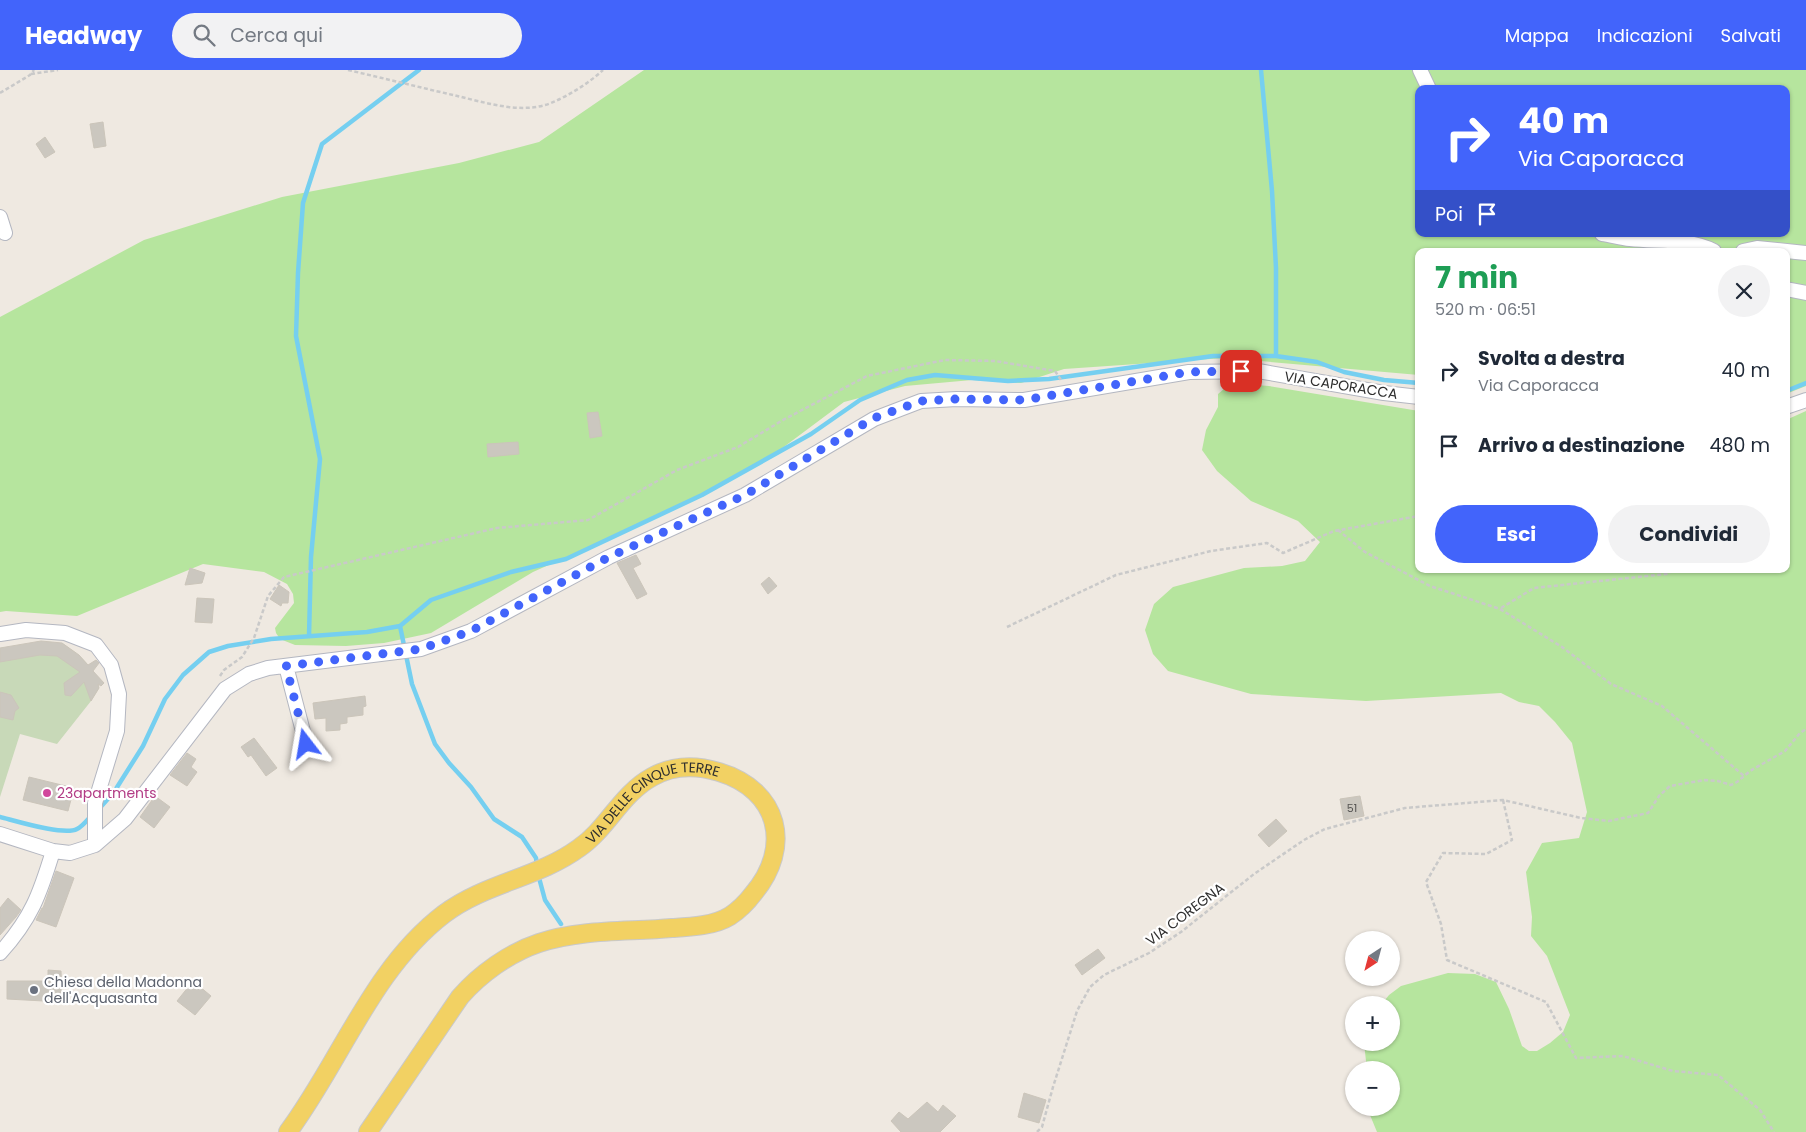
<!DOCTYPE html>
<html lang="it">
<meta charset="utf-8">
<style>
:root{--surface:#fff;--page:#f2f2f3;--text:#1f2937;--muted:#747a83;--accent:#4264fb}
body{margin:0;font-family:Poppins,sans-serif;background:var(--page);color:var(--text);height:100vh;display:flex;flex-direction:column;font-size:19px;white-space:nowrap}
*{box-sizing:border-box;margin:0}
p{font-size:16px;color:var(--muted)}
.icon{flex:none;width:28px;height:28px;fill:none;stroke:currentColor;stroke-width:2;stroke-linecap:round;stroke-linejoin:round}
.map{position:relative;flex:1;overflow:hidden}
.panel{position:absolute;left:1415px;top:178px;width:375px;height:325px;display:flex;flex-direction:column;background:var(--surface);border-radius:10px;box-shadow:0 1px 4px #0004}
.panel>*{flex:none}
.top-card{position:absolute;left:1415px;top:15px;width:375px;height:152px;border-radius:10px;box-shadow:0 1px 4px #0004;background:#4264fb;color:#fff;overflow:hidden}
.needle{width:32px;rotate:216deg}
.tools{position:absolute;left:1345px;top:861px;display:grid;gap:10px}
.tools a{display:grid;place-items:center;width:55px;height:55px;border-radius:50%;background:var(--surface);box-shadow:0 1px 4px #0004;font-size:25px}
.pin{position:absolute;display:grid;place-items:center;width:42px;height:42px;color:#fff;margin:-21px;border-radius:10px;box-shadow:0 2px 8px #0006}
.me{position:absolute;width:55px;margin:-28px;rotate:346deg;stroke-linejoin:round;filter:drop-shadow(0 0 4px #0008)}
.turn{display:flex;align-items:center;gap:18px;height:105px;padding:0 20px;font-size:22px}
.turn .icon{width:65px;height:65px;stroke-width:2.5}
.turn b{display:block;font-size:35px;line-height:42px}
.then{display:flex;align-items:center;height:48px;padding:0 20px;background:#0003;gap:10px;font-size:19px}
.round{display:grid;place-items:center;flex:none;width:52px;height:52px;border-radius:26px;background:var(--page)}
.summary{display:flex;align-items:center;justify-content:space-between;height:85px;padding:0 20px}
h1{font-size:30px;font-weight:700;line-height:38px;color:#1e9e55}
.cta{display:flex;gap:10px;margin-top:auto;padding:10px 20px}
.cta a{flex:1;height:58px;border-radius:30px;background:var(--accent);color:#fff;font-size:20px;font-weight:700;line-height:58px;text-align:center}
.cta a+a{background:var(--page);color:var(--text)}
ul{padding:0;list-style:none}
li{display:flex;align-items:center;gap:15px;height:75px;padding:0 20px}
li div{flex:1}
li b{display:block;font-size:19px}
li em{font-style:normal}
header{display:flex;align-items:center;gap:30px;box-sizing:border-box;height:70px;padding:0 25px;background:var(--accent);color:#fff}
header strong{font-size:24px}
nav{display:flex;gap:28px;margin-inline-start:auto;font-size:18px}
.search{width:350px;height:45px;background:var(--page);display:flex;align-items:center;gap:12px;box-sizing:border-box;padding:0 18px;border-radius:28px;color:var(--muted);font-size:19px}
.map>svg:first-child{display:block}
.green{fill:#b6e59e;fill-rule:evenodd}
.cemetery{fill:#c8d9b8}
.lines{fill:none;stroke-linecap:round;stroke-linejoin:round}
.stream{stroke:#75cff0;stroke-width:4.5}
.building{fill:#cbc7bf;stroke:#cbc5ba}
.minor-casing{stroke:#b4b7c1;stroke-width:16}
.major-casing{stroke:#c9c9c9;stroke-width:20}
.path{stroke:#c9c9c9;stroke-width:2.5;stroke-dasharray:4 2.5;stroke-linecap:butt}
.minor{stroke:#fff;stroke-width:14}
.major{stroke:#f2d163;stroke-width:18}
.route{stroke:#4264fb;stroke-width:9;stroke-dasharray:0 16.2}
.hotel-dot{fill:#d1479c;stroke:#fff;stroke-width:2}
.worship-dot{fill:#6b7280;stroke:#fff;stroke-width:2}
.labels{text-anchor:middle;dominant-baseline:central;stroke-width:4.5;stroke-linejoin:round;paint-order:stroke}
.number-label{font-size:11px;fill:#555452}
.street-label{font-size:14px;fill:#2e2e2e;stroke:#fff}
.hotel-label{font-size:14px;fill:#b23c85;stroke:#fff;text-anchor:start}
.worship-label{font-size:14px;fill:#5b616d;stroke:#fff;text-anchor:start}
</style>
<header>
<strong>Headway</strong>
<div class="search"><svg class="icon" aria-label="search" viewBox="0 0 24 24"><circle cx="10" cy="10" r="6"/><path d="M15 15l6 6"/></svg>Cerca qui</div>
<nav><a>Mappa</a><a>Indicazioni</a><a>Salvati</a></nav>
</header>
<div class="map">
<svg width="1806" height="1062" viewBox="0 0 1806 1062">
<rect width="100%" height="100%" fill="#efe9e1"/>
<path class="green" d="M644,0H1806V316L1786,324V181H1419V305L1225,288L1064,299L1021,313L972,310L905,316L844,332L777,382L688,433L533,502L431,563L384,573L346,576L295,575L280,569L276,563L275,558L294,533L293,524L287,514L264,502L203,494L77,546L6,541L0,542V247L144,170L282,127L459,93L539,72ZM1419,19H1786V164H1419Z
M1231,313L1269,316L1419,341V499H1786V350L1806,341V1062H1377L1370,1045L1369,1038H1391V1000H1367L1364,973L1391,972V935H1381L1389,925L1401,916L1448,903L1475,904L1496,912L1509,939L1522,976L1529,981H1537L1550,973L1563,962L1570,945L1547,886L1531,866L1532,847L1526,802L1542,773L1579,768L1587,742L1572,673L1555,652L1539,636L1519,632L1501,623L1366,631L1251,624L1168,601L1153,584L1145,560L1154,534L1173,517L1244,498L1282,496L1305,491L1320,472L1298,451L1251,431L1217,401L1202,380L1206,360L1218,337V324Z"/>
<path class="cemetery" d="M62,573C82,587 91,593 99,618L91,631L57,674L20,664L0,727V578Z"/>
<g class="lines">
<path class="stream" d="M1261,0L1272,121L1276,198V286
M1786,321L1806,313
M400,556L412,614L435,674L449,693L471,717L494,749L522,767L536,788L537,796
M309,566L311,487L320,389L296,266L298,203L303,133L322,74L419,0
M98,740L114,722L143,676L165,629L183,605L209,582L228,576L271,569L367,562L400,556L431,530L511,502L566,489L702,425L811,364L860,330L907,310L935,305L1008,311L1049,309L1213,286H1276L1317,292L1344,302L1384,310L1419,313
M0,747C16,751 64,766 77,759C83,756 87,750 92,745
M538,804L545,830L561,854"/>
</g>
<path class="building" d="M103,52L106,76L94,78L90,54Z
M45,67L55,82L45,88L36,74Z
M598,342L602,366L590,368L587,343Z
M518,372L519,384L488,387L487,374Z
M636,485L641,494L633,498L647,524L637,529L617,493Z
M190,498L205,503L202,513L185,515Z
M769,507L777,516L768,524L761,514Z
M279,515L289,522L288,533H282L281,536L270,529Z
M197,528L214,529L212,553L195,552Z
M41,571L62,573L79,585L88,595L96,590L99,593L93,601L104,613L101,616L98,614L99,618L91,631L84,612L71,626L65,625L64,613L80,602L57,586L40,585L0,592V578Z
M0,622L11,625L19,638L15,641L13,650L0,647Z
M365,626L366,636L363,637V645L347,647V653L340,654V660L326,661V648L315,649L313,633Z
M254,668L277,698L266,706L251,685L248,687L241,677Z
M187,683L196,689L191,697L197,702L187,716L170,705Z
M29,707L74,718L68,741L23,730Z
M155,726L170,737L154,758L140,747Z
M1360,726L1364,746L1344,750L1340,729Z
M1276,749L1287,761L1269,777L1258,765Z
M56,801L74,808L56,857L36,850L42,838H43Z
M8,828L21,840L16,847L0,865V838Z
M1098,879L1105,888L1082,905L1075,895Z
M48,900L61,901L62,932L7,929V911H48Z
M193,911L211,926L195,945L177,931Z
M1024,1023L1046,1030L1039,1053L1018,1047Z
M927,1032L938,1042L943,1035L956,1046L940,1062H901L891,1051L899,1042L908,1049Z"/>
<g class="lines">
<defs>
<path id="minor" d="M1420,0L1429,19
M0,147L5,163
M1602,164C1611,165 1620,168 1630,169C1659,172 1687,168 1714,181
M1743,181L1757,178L1806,183
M1786,219L1806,223
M1786,337L1806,330
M0,564L26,560L65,563L96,575L111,595L119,624L117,661L95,733V775
M286,596L306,673
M0,764L53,781L70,783L95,775L125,749L225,619L249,604L268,598L421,579L471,561L609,487L745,425L874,349L921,331L957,329L1024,330L1189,302L1258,301L1384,323L1419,327
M0,883C31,849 40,824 53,781"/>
<g id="major">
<path id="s1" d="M288,1062C341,991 372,899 444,844C485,813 538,808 579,778C607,759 621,724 652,707C673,695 696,695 719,702C779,720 793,777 753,824C747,832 739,840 730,846C714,856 690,857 672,858C628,862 581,859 539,873C509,883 480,904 460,927L368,1062"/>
</g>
</defs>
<use href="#minor" class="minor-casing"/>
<use href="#major" class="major-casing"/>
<path class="path" d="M348,0C383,8 418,17 453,25C484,32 521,45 551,33C570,25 589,13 603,0
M31,4L58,0
M0,23L30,5L34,0
M1338,460L1365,482L1430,516L1500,539L1562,577L1611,614L1662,636L1744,706
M1501,538L1534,518L1666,504L1677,499
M1007,557L1116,505L1211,481L1267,473L1283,483L1334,461L1419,446
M220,606L224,600L242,587L254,568L268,526L284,507L497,458L588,450L677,400L738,377L783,350L867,306L945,290L995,291L1055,301L1061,310
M1503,730L1512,770L1486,784L1443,783L1426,812L1441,854L1447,890L1546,932L1576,988L1623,986L1673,1001L1718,1005L1760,1040L1774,1062
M1037,1062L1042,1057L1053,1017L1077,941L1090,917L1104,905L1149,883L1181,862L1254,804L1304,770L1325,759L1405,738L1503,730L1581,748L1609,751L1648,743L1659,726L1670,716L1705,710L1718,711L1731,715L1737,712L1750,701L1785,681L1800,663L1806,659"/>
<use href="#minor" class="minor"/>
<use href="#major" class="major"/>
</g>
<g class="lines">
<path class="route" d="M306,674L286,596L421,579L471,561L609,487L745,425L874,348L921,331L957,329L1024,330L1189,302L1241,301"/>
</g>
<circle class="hotel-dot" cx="47" cy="723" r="5"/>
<circle class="worship-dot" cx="34" cy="920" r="5"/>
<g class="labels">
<g class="number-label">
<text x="1352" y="738">51</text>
</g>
<g class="street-label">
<text transform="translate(1341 315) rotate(9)">VIA CAPORACCA</text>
<text stroke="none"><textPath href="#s1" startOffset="512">VIA DELLE CINQUE TERRE</textPath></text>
<text transform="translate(1185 844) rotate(-37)">VIA COREGNA</text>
</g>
<g class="hotel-label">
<text x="57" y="723">23apartments</text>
</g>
<g class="worship-label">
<text x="44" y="912">Chiesa della Madonna<tspan x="44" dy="16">dell'Acquasanta</tspan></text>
</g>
</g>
</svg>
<div class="tools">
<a><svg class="needle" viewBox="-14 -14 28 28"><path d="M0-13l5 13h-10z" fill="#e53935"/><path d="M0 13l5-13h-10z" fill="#747a83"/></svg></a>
<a>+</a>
<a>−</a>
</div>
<div class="pin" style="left:1241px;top:301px;background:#d93025"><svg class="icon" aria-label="arrive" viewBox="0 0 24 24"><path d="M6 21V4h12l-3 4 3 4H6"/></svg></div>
<svg class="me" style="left:306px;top:674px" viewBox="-20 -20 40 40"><path d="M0-17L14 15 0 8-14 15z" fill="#4264fb" stroke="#fff" stroke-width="4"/></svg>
<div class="top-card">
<div class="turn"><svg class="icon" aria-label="right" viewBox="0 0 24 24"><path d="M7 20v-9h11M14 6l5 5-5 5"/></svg><div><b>40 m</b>Via Caporacca</div></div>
<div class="then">Poi<svg class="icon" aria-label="arrive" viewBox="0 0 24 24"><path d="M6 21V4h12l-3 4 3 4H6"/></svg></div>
</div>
<section class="panel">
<div class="summary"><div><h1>7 min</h1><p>520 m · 06:51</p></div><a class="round"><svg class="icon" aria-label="close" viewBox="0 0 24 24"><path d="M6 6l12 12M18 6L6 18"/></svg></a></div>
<ul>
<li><svg class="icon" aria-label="right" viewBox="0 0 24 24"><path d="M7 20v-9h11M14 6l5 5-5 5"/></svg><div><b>Svolta a destra</b><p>Via Caporacca</p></div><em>40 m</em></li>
<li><svg class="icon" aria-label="arrive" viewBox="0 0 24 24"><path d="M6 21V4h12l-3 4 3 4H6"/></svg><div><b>Arrivo a destinazione</b></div><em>480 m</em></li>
</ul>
<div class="cta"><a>Esci</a><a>Condividi</a></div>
</section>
</div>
